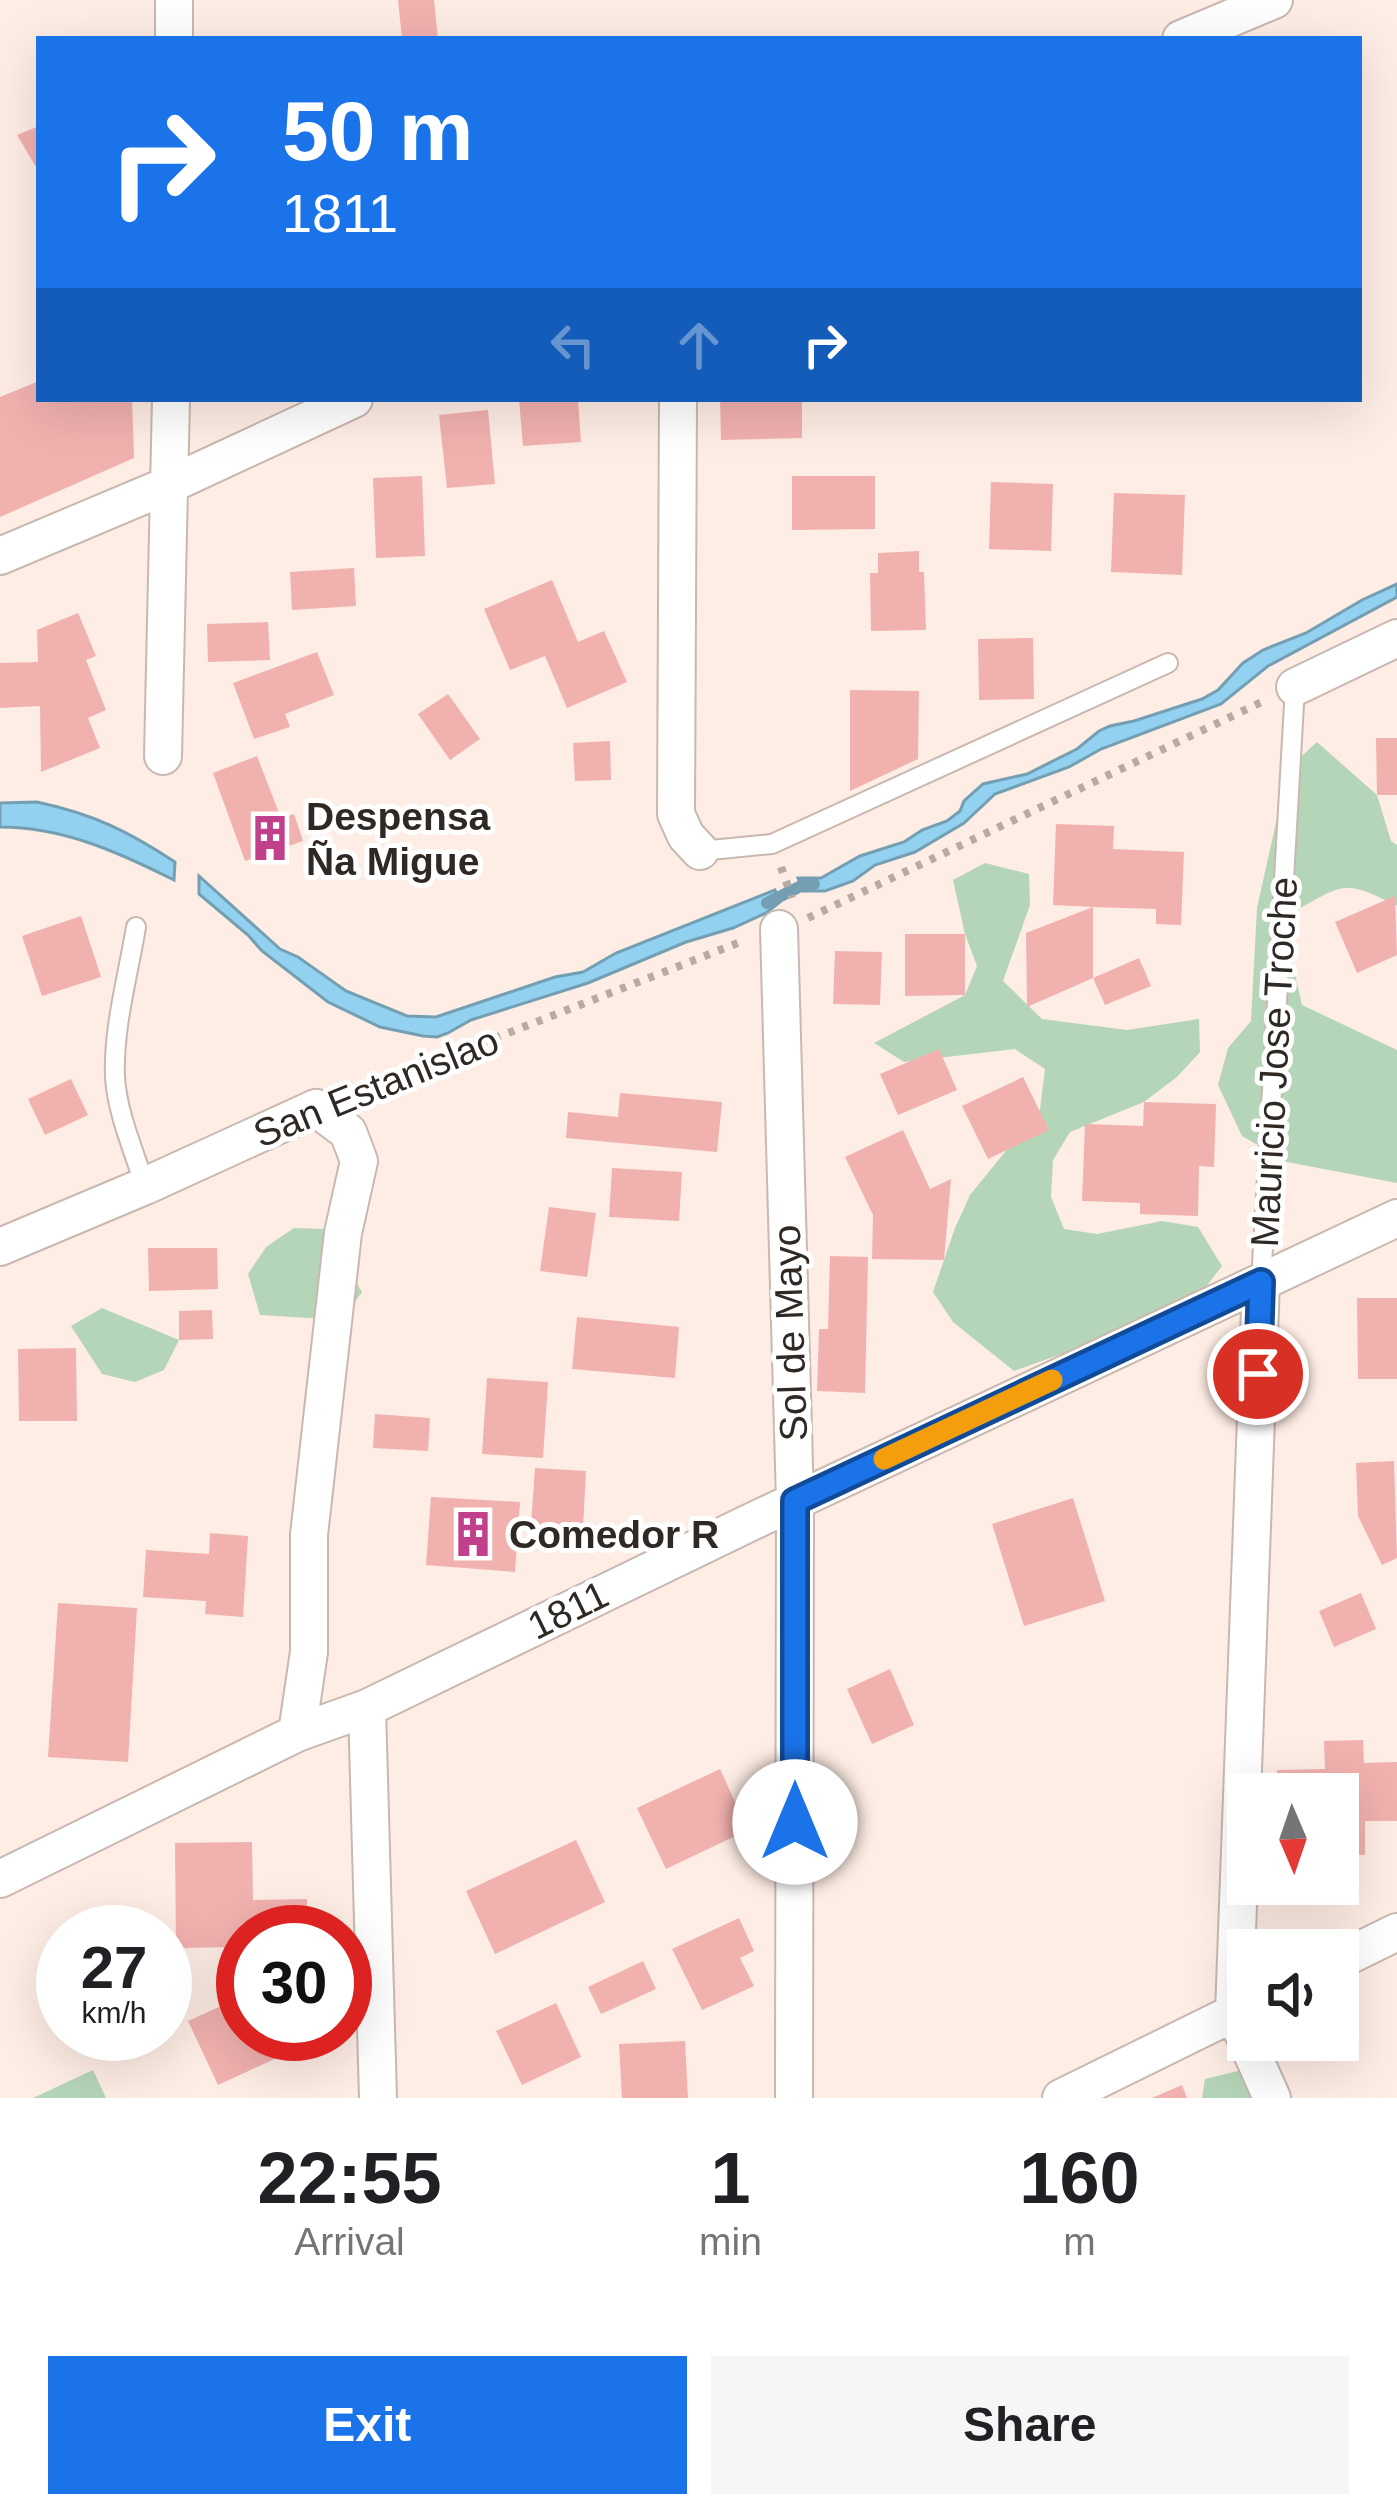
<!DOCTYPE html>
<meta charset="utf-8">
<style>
:root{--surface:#fff;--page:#f6f6f6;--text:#202124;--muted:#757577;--accent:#1a73e8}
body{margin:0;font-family:Arial,sans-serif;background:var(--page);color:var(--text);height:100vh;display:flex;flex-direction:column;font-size:45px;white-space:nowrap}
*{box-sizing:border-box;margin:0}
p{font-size:39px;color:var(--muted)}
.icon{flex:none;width:66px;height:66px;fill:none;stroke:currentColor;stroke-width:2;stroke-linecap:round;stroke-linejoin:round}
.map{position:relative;height:2098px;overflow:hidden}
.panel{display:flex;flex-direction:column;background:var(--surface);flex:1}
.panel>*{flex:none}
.top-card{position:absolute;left:36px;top:36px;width:1326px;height:366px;border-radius:0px;box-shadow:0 12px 48px #0002;background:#1a73e8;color:#fff;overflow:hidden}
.needle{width:78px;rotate:178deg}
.fabs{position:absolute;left:1227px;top:1773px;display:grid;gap:24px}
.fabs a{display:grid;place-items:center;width:132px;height:132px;border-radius:0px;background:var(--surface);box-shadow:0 12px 48px #0002;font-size:60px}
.speed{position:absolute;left:36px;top:1905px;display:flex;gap:24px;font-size:60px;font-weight:700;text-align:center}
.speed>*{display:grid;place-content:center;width:156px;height:156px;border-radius:50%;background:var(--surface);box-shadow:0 12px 48px #0002;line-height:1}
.speed small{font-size:30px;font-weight:400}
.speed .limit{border:18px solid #d22;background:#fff;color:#111}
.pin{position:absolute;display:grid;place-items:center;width:102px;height:102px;color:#fff;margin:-51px;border:6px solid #fff;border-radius:50%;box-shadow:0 3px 12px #0007}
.me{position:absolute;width:132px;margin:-66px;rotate:0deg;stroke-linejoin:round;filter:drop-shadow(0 0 9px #0008)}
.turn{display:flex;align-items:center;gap:42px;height:252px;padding:0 48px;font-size:54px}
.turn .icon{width:156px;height:156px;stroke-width:2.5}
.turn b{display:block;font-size:84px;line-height:102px}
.lanes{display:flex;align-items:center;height:114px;padding:0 48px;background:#0003;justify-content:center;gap:60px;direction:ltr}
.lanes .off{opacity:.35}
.eta{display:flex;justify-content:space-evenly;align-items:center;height:204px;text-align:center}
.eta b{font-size:72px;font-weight:700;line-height:84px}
.button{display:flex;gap:24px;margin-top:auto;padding:24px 48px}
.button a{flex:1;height:138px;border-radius:0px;background:var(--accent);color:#fff;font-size:48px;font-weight:700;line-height:138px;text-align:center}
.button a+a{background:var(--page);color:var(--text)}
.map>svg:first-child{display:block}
.green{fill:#b5d5b8}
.water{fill:#92d1ef;stroke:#749fb3;stroke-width:3}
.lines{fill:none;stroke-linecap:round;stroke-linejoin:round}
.stream{stroke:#749fb3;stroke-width:12}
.building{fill:#f1b1af}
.service-casing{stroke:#c8b8af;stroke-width:22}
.minor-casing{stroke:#c8b8af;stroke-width:40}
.path{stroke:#b7aaa3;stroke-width:8;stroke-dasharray:6 9;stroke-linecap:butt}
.service{stroke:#fff;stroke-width:18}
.minor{stroke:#fff;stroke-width:36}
.route-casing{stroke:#114b97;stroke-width:30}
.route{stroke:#1a73e8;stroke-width:21}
.slow{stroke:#f59e0b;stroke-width:21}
.labels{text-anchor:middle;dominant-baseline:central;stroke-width:10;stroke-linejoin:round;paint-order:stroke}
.poi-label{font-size:39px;font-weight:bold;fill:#2f2926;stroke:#fff;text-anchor:start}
.street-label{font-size:39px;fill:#2f2926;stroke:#fff}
</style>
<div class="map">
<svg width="1397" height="2098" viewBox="0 0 1397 2098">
<rect width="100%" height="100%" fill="#feede4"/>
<path class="green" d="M1317,742L1377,795L1391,841L1397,845V906C1348,881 1345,882 1299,909L1289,948L1302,1005L1397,1050V1183L1287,1162L1242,1136L1218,1085L1228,1048L1251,1021L1257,908L1281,800L1292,765Z
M985,863L1029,874L1030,905L1003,981L1042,1019L1127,1030L1199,1019L1200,1052L1177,1077L1144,1102L1070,1132L1053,1160L1051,1197L1064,1229L1097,1234L1162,1221L1198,1227L1222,1266L1198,1297L1171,1315L1014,1371L953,1322L933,1292L955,1228L970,1195L1040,1109L1045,1069L1015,1049L904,1062L874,1043L965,995L977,966L965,934L953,880Z
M294,1228L325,1229L362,1292L342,1320L260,1315L248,1274L266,1247Z
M102,1308L179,1340L164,1370L135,1382L102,1374L71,1326Z
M1250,2068L1264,2098H1202L1205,2079Z
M93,2070L106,2098H33Z"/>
<path class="water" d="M1397,584V597L1268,666L1221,704L1101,749L1069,767L995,794L964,823L915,852L875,865L853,881L825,891H803L798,878H821L860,856L904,842L922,830L947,821L960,811L964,801L983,784L1027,774L1077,749L1099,731L1110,726L1134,721L1202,699L1218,690L1243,663L1263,650L1306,633L1362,600Z
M37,802C93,814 128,831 175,862L174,880C118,852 63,827 0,827V803Z
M199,876L280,949L298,957L346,991L407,1016L436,1017L555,977L583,972L616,953L775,890L780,902L766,913L733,928L686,942L588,983L471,1020L448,1033L437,1037L423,1036L380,1027L328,1002L262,951L248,935L199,894Z"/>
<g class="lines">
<path class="stream" d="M767,903L805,884H814"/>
</g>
<path class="building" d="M398,0H434L438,39H402Z
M39,126V172L17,135Z
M39,381V399H132L134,458L0,517V397Z
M519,399H578L581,442L523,446Z
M720,399H802V438L721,440Z
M488,410L495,484L447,488L439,415Z
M422,476L425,556L376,558L373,478Z
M792,476H875V529L792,530Z
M991,482L1053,484L1051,551L989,549Z
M1114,493L1185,495L1182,575L1111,572Z
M919,551V572H924L926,630L871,631L870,573H878V553Z
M354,568L356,606L292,610L290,572Z
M552,580L578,642L604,631L627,682L567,708L545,656L510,670L484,609Z
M78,613L96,656L86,660L106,710L88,718L100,748L41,772L40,706L0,708V663L38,662L37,630Z
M268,622L270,660L208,662L207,624Z
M1033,638L1034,699L979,700L978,639Z
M317,652L334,695L285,714L290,727L254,739L233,683Z
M850,690L919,691L918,759L850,791Z
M448,694L480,739L450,760L418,714Z
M1376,738H1397V795H1377Z
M610,741L611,780L575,781L573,743Z
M257,756L281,818L294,814L303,841L245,861L213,773Z
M1056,824L1114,826L1113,849L1184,852L1181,925L1156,924V909L1093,907V978L1139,958L1151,986L1105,1005L1093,978L1027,1007L1026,933L1093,907L1053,905Z
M1395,896L1397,955L1357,973L1335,922Z
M81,916L101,977L42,996L22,936Z
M905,934H965V995L905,996Z
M835,951L882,952L880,1005L833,1004Z
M939,1049L957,1090L898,1115L880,1074Z
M1023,1077L1049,1130L988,1159L962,1106Z
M71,1079L88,1115L45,1135L28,1099Z
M620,1093L722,1102L717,1152L566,1138L568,1112L618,1117Z
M1144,1102L1216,1104L1214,1167L1199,1166L1198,1216L1140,1214V1203L1082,1201L1085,1124L1143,1126Z
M903,1130L930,1189L951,1179L944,1260L872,1259L873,1215L845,1157Z
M612,1168L682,1172L679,1221L609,1217Z
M549,1207L596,1213L587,1277L540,1271Z
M148,1248H217L218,1289L149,1291Z
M830,1256L868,1257L865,1393L817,1391L819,1329H828Z
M1357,1298H1397V1379H1358Z
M212,1310L213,1339L179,1340V1311Z
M577,1317L679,1327L675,1378L572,1369Z
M76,1348L77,1421H19L18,1349Z
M487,1378L548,1382L543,1458L482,1454Z
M375,1414L430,1418L428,1451L373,1448Z
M1394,1461L1397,1558L1382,1565L1358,1516L1356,1463Z
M535,1468L586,1471L583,1527L531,1524Z
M431,1497L520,1502L515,1572L426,1565Z
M1073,1498L1105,1601L1024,1626L992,1524Z
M210,1533L248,1536L243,1617L205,1614L206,1601L143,1597L146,1550L209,1554Z
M1361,1593L1376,1629L1334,1647L1319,1611Z
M58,1603L137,1608L128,1762L48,1757Z
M890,1669L914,1725L872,1744L847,1689Z
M1363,1740L1364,1763L1397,1762V1821H1365V1855H1338V1794H1277V1770L1325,1769L1324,1741Z
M720,1769L748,1830L666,1869L637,1808Z
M576,1840L605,1902L495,1954L466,1891Z
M252,1842L253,1900L307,1899V1932H243V1947L176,1948L175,1843Z
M739,1918L754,1951L740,1958L754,1986L702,2010L672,1949Z
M643,1961L656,1989L601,2014L588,1987Z
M243,1996V2034H287L294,2050L218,2085L188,2021Z
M556,2003L581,2057L522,2085L496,2031Z
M685,2041L688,2098H622L619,2044Z
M1182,2085L1187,2098H1152Z"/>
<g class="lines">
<defs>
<path id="service" d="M700,851L772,844L1168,663
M136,927C128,976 113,1028 115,1077C117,1113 134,1151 145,1186
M1261,1282L1295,687"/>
<path id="minor" d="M174,39V0
M1181,39L1274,0
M678,399L676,814L686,836L700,851
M0,556L171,484L354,399
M1295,687L1397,638
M163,756L171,399
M779,929L795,1501L794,2098
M0,1247L145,1186L316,1108L348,1132L359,1161L343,1233L309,1535V1652L297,1733
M1261,1282L1234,2013L1272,2098
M367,1708L378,2098
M0,1879L297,1733L367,1708L749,1523L1397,1218
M1338,1961L1397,1932
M1061,2098L1248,2006"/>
</defs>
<use href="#service" class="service-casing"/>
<use href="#minor" class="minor-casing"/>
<path class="path" d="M781,867L792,898
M808,918L1266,700
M355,1093L743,941"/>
<use href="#service" class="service"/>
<use href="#minor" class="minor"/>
</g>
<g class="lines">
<defs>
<path id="route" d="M795,1822V1501L1261,1282L1258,1374"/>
</defs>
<use href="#route" class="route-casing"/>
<use href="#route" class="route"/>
<path class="slow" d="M884,1459L1052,1380"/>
</g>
<defs>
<symbol id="building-bare" viewBox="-9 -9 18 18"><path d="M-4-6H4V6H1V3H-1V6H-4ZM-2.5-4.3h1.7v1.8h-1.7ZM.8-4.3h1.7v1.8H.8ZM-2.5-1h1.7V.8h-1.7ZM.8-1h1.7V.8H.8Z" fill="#c0408b" stroke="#fff" stroke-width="2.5" paint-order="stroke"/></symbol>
</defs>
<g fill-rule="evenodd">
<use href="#building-bare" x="237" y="805" width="66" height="66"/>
<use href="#building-bare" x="440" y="1501" width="66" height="66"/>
</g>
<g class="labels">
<g class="poi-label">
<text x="306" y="816">Despensa<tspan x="306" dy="45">Ña Migue</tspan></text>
<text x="509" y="1534">Comedor R</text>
</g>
<g class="street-label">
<text transform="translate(1274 1062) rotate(-87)">Mauricio Jose Troche</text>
<text transform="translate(376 1087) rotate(-22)">San Estanislao</text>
<text transform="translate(790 1333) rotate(-92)">Sol de Mayo</text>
<text transform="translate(568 1610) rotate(-26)">1811</text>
</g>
</g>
</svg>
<div class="fabs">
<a><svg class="needle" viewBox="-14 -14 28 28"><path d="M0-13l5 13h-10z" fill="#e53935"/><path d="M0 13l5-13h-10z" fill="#757577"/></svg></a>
<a><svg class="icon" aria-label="sound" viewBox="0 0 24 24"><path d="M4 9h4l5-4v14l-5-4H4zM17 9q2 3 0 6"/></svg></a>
</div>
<div class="speed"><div>27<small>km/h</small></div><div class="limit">30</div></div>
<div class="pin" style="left:1258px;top:1374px;background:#d93025"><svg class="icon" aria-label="arrive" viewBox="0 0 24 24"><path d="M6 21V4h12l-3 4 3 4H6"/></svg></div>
<svg class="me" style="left:795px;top:1822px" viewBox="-20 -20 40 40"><circle r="19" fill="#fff"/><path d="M0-13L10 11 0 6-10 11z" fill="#1a73e8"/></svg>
<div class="top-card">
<div class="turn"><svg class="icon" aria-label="right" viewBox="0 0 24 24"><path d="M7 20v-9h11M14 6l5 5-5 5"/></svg><div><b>50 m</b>1811</div></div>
<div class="lanes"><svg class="icon off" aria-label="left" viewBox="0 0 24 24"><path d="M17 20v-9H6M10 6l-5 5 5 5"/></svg><svg class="icon off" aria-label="ahead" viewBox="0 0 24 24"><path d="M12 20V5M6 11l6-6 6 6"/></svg><svg class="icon" aria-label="right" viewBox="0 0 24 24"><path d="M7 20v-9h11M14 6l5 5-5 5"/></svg></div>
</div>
</div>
<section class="panel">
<div class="eta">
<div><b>22:55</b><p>Arrival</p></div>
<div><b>1</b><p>min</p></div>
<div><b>160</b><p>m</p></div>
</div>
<div class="button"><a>Exit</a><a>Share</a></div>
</section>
